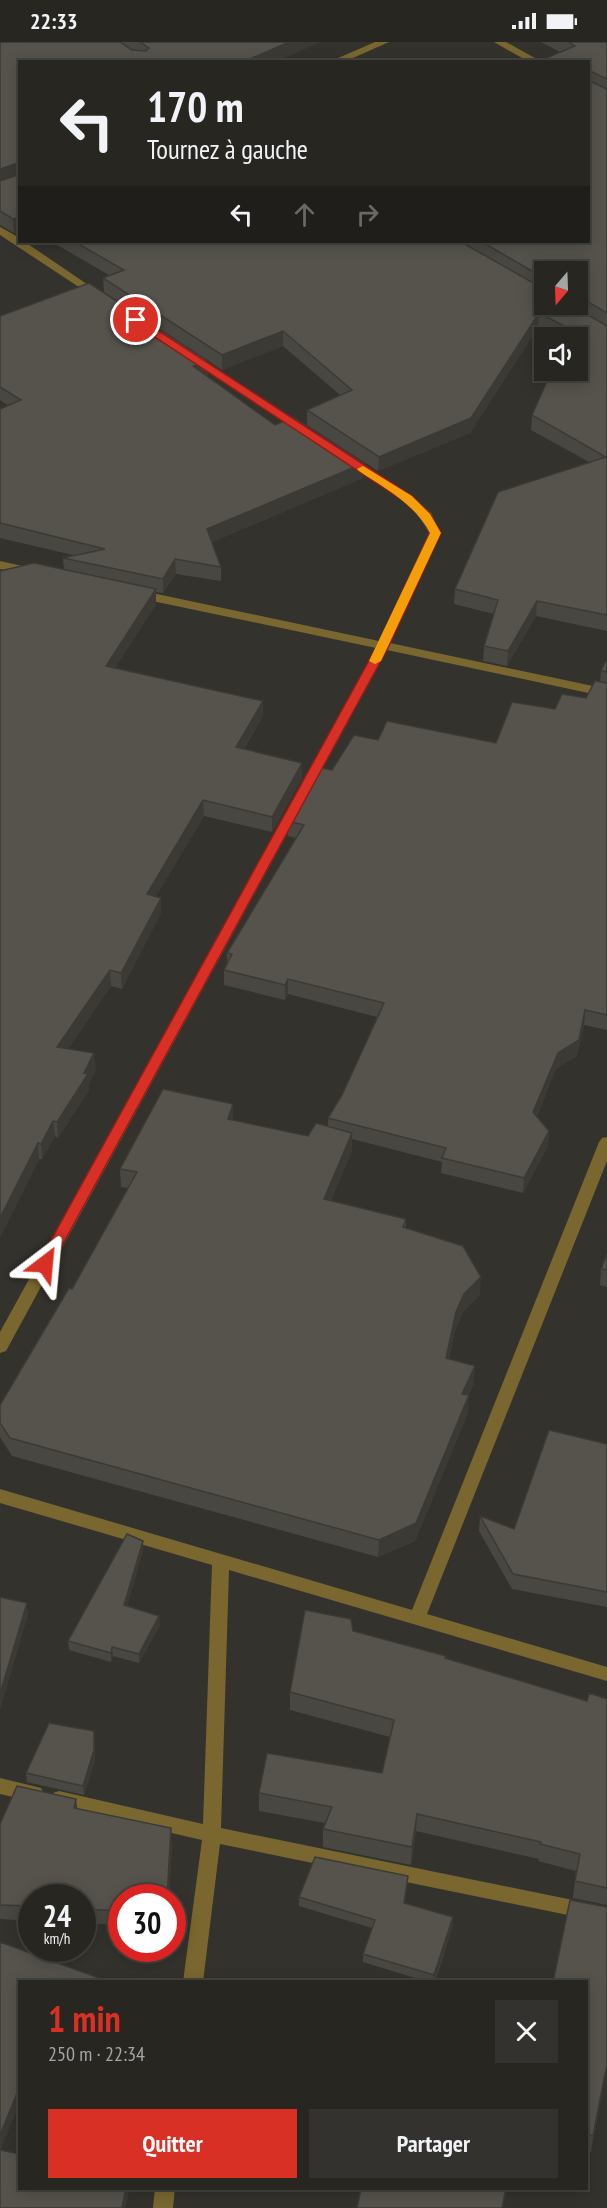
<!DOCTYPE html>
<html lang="fr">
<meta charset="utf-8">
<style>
:root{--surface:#272621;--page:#33322e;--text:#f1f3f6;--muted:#a4a5a5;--line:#43433f;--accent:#d93025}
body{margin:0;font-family:"PT Sans Narrow",sans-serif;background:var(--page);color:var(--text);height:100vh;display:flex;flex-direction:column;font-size:22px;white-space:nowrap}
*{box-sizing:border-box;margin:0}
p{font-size:20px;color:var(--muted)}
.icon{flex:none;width:33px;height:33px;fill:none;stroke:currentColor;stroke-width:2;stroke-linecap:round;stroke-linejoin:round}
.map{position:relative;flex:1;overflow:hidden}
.side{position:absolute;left:18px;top:1938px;width:570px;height:210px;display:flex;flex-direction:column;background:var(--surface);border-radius:0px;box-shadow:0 3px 15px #0003,0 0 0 2px var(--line)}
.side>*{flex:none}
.guide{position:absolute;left:18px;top:18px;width:572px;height:183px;border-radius:0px;box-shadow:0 3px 15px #0003,0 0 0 2px var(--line);background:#272621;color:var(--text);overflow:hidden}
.needle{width:39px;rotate:199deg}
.buttons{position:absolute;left:534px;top:219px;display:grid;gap:12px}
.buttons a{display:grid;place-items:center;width:54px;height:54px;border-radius:0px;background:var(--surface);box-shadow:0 3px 15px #0003,0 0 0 2px var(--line);font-size:30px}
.speed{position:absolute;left:18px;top:1842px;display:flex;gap:12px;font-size:30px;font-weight:700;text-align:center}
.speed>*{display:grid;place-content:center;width:78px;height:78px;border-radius:50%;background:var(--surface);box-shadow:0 3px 15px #0003,0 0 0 2px var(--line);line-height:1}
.speed small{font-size:15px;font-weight:400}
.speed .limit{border:9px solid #d22;background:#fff;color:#111}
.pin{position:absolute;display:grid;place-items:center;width:51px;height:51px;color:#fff;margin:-26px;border:3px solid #fff;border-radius:50%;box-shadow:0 2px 6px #0007}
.me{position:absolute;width:66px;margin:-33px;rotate:29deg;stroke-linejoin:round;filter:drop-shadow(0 0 4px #0008)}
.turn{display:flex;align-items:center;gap:21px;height:126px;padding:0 30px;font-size:27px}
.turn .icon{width:78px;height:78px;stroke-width:2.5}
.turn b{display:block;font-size:42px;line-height:51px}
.lanes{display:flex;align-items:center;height:57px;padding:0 30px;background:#0003;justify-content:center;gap:30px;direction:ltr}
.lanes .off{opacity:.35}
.round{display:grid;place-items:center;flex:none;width:63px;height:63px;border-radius:0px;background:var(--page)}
.overview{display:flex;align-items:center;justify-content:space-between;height:102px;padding:0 30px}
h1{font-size:36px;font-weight:800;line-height:45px;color:var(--accent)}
.primary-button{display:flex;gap:12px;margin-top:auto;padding:12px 30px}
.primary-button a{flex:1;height:69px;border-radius:0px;background:var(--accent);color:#fff;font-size:24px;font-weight:800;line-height:69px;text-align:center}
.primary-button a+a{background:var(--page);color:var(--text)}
.status{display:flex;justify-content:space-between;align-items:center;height:42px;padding:0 30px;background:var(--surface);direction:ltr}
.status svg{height:16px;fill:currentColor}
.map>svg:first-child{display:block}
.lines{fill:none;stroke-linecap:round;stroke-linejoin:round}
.minor{fill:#79672f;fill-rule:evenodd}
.wall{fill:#494741;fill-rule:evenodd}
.shaded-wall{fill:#3c3a35}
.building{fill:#55534c;stroke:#3c3a35;stroke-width:1.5}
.route{fill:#d93025;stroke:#8d1f18;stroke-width:1.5}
.slow{fill:#f59e0b}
</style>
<div class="status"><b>22:33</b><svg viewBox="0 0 49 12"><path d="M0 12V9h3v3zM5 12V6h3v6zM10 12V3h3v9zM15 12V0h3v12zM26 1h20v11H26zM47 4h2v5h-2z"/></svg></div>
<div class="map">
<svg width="607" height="2166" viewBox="0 0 607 2166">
<rect width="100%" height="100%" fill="#34322c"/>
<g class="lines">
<path class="minor" d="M375,0H389L344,20H329Z
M494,0H506L542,20H529Z
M0,185L20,196V200H25L103,253L98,256L94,255L0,193Z
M191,311L195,312L310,388L304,391L300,390L187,316V312Z
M347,412L412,454L431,471L441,491L390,601L607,647V655L387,608L6,1309L0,1311V1290L376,606L138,556L132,552L138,548L379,599L429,491C413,457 373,439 343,418V414Z
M0,519L36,527L38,530L32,534L0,527Z
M607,1095V1119L427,1572L607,1625V1639L229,1528L221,1786L607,1865V1881L220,1802L203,1940H183L202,1798L59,1765L53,1763L50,1757L53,1751L59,1749L203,1782L212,1523L0,1461V1447L412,1568L599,1100L602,1096Z
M0,1736L41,1746L44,1752L41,1758L35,1760L0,1752Z
M155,2146H175L173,2166H153Z"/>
</g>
<path class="wall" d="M0,0H321L20,20V189L14,191L0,183Z
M541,0H607V589L536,574L507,624L483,619L484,604L494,572L454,562L455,547L589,420L531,388L532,373L578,296H557L538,285L470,391L378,429L307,383V368L340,353L283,304L222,328L104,250L103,236L109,233L52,200H588V20L560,10ZM544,230H578V262H544Z
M0,274L208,333L206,334L275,383L363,436L212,500L221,525V539L176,532L163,551L156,550V562L115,626L263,659V674L244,707L302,736L272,790L204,774L156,854L161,856V871L122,947L111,944L68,1007L96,1027L89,1041V1048L58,1096L55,1094L42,1117H39L0,1195L64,528L63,516L73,513L0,496V367L9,364L0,358Z
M607,617V988L584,983L577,1014L556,1027L537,1074L549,1089L548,1104L523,1151L441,1131L442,1120L352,1097V1109L331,1158L406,1177V1186L480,1253L463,1270L455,1288L449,1317L474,1342L468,1353V1371L415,1499L378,1515L12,1414L0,1395V1363L72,1247L128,1146L121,1145L120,1127L233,1078L308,1094L328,1084V1076L342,1053L377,975L288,952L285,958L224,943V928L227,921V911L296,796L288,794V779L332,728L378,698L496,701L555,667L586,656L600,640L601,628Z
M607,1212V1245L600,1243L601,1227Z
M607,1402V1565L512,1547L479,1489L480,1474L514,1487Z
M143,1499V1508L127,1564L160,1583L139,1621L113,1614L111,1620L69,1608L68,1599Z
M353,1589L587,1659L607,1657V1863L573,1856L576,1829L538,1819L539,1817L416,1789L411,1823L323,1805V1787L325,1781L259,1769V1751L382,1731L390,1695L290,1668V1650Z
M95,1698V1717L84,1753L27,1740L26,1731Z
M77,1767L172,1801L169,1856H122V1883L82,1881V1856H32V1879L0,1877V1782Z
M408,1834L405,1861L453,1883L435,1940H428L363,1920V1912L372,1886L299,1864V1855Z
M607,1865V2026L591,2110L586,2109V1940Z"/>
<path class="shaded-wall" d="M289,0H321L275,20H243Z
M18,121L19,135L0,142V127Z
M20,175V189L14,191L13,177Z
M539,271L538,285L470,391L378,429L379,415Z
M283,289V304L222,328V313Z
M208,319V333L194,339L193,324Z
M364,421L363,436L207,502V487Z
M175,517L176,532L163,551V537Z
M156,547V562L107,639L106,624Z
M537,559L536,574L507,624L508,609Z
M263,659V674L236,720V705Z
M302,721V736L272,790V775Z
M203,758L204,774L148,868L147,852Z
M161,856V871L122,947L121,931Z
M110,928L111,944L59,1021L57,1005Z
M288,937V952L285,958V943Z
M585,968L584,983L577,1014L556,1027L532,1085L533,1070L558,1011Z
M94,1011L96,1027L89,1041V1048L58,1096L57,1080Z
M233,1062V1081L228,1077Z
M53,1079L55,1094L42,1117L41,1102Z
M549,1089L548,1104L523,1151L524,1136Z
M352,1091V1109L324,1175V1157Z
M38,1101L39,1117L0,1195V1176Z
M481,1235L480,1253L463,1270L455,1288L445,1334L446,1316L456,1270L464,1252Z
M475,1324L474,1342L461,1370L462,1352Z
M469,1353L468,1371L415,1499L378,1515L379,1498Z
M143,1499V1508L125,1572L124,1563Z
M27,1561L28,1573L0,1669V1652Z
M159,1574L160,1583L139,1621V1612Z
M112,1605L113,1614L111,1620V1611Z
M94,1689L95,1717L84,1753L83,1744Z
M76,1757L78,1772L74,1766Z
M417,1772L416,1789L411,1823L412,1805Z
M171,1786L172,1801L169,1856H167Z
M453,1875V1883L434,1940V1933Z
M607,2022V2026L591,2110L593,2094Z
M20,2044V2061L0,2109V2093Z
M126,2146H130L125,2166H122Z
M506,2146H507L503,2166H502Z"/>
<path class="building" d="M0,0H120L132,8L146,9L149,6L140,0H289L243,20H20V122L18,121L0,127Z
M568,0H607V37L588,28V20H537L575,4Z
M588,38L607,47V271L578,254V230H544V236L482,200H588Z
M20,132V175L13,177L0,169V139Z
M75,200H461L544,247V262H570L607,284V573L537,559L508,609L484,604L498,558L455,547L498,450L606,415L532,373L552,328H578V296H566L570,287L539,271L471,376L379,415L307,368L352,348L283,289L222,313L103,236L124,228Z
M89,241L208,319L193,324L275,383L293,375L364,421L207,487L221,525L175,517L163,537L63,516L105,507L0,481V367L21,358L0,345V274Z
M34,521L156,547L106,624L263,659L236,705L302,721L272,775L203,758L147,852L161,856L121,931L110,928L57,1005L94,1011L84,1031L88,1032L57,1080L53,1079L41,1102L38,1101L0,1176V529Z
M607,617V630L601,628Z
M595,639L607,641V973L585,968L579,998L558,1011L533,1070L549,1089L524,1136L442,1116L446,1106L328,1076L342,1053L384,961L288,937L285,943L224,928L232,912L227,911L304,783L288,779L318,725L332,728L354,693L378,698L387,679L496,701L512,660L555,667L562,652L586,656Z
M163,1047L233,1062L228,1077L308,1094L316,1081L352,1091L324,1157L406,1177L403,1185L463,1204L481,1235L464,1252L456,1270L446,1316L475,1324L462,1352L469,1353L416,1481L379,1498L10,1396L0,1381V1363L69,1246L72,1247L137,1130L120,1127Z
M607,1212V1228L601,1227Z
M549,1388L607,1402V1550L513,1532L480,1474L514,1487Z
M127,1492L143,1499L124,1563L159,1574L139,1612L112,1605L111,1611L68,1599Z
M0,1555L27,1561L0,1652Z
M305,1568L351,1577L353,1589L446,1614L445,1616L587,1659L589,1651L607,1657V1846L575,1839L580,1812L540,1802L541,1800L417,1772L412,1805L323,1787L332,1765L259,1751L267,1711L382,1731L394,1678L290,1650Z
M49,1681L94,1689V1708L83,1744L26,1731Z
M17,1744L76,1757L74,1766L171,1786L167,1856H122V1869L82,1867V1856H32V1864L0,1863V1782Z
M315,1815L408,1834L404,1861L453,1875L434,1933L363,1912L375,1878L299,1855Z
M570,1858L607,1865V2022L593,2094L586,2092V1940H553Z
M0,1900L110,1940H20V2044L0,2093Z
M0,2108L20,2112V2146H126L122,2166H0Z
M361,2146H506L502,2166H357Z"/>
<path class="route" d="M132,276H139L412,454L430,472L441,491L389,604L52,1222L45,1228L38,1222L377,604L430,491L422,476L404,459L132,280Z"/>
<path class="slow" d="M363,424L412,454L430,472L441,491L381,619L375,622L369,619L430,491C415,462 386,447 359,429L357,427Z"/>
</svg>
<div class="buttons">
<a><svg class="needle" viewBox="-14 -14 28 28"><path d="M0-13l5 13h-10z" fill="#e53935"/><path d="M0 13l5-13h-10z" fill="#a4a5a5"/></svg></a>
<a><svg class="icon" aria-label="sound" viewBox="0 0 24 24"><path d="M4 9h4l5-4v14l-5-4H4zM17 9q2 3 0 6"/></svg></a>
</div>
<div class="speed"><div>24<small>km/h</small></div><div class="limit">30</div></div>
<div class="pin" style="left:136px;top:278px;background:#d93025"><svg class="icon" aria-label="arrive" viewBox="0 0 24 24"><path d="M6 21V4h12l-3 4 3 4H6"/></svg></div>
<svg class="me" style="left:45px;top:1222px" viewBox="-20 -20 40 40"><path d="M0-17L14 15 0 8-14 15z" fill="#d93025" stroke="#fff" stroke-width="4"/></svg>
<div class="guide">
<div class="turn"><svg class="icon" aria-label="left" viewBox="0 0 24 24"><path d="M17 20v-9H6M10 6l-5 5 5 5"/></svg><div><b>170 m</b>Tournez à gauche</div></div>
<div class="lanes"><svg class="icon" aria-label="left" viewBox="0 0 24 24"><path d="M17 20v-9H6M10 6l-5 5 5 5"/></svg><svg class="icon off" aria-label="ahead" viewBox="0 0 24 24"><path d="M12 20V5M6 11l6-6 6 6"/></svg><svg class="icon off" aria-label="right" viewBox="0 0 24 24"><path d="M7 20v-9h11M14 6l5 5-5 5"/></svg></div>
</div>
<section class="side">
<div class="overview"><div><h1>1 min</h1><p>250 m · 22:34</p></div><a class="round"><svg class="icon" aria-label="close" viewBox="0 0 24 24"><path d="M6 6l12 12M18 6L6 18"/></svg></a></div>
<div class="primary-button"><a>Quitter</a><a>Partager</a></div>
</section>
</div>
